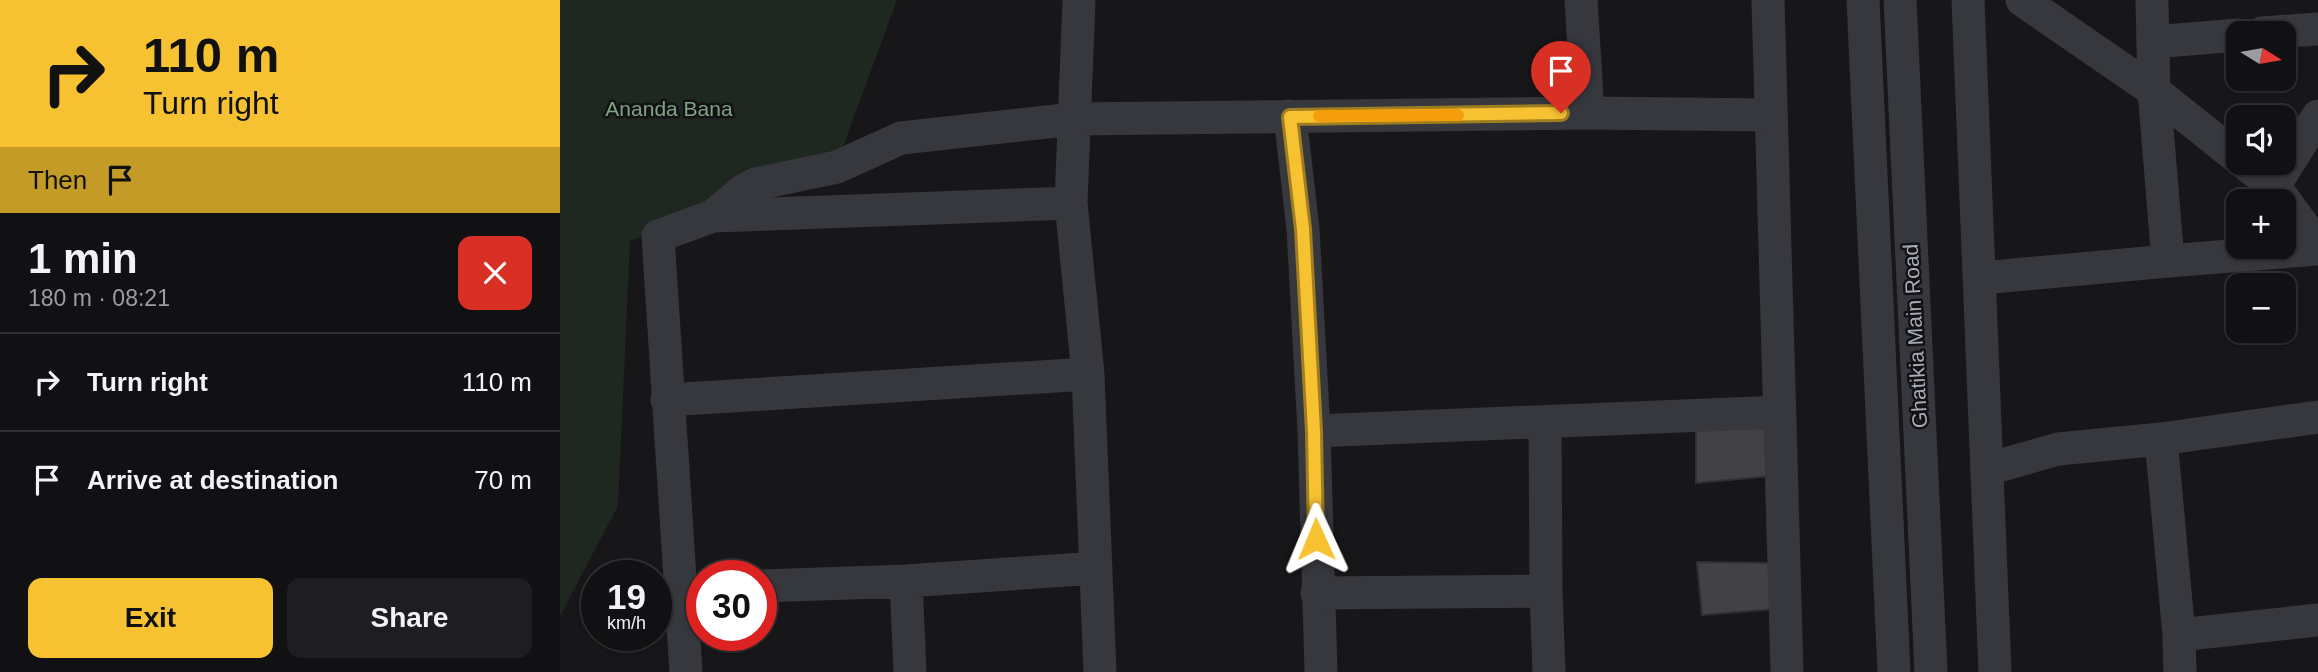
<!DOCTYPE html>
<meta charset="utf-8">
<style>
:root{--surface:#111013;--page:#1e1e21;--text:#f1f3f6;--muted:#9c9da0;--line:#303033;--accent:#f6c231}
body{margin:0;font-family:Helvetica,sans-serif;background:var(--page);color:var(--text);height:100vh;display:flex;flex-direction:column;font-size:26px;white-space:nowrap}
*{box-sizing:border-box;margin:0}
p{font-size:23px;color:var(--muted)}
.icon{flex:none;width:38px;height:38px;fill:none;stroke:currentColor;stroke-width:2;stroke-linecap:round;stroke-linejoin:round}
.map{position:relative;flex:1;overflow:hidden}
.sheet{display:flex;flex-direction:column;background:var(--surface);width:560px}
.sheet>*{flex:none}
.hud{background:#f6c231;color:#111;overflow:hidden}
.needle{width:46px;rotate:101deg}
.tools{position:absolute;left:1666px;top:21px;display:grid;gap:14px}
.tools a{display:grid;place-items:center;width:70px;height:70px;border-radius:14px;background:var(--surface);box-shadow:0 2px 5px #0004,0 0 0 2px var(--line);font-size:35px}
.speed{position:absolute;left:21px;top:560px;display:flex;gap:14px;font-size:35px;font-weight:700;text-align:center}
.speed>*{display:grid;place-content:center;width:91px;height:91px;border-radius:50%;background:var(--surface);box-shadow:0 2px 5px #0004,0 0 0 2px var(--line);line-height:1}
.speed small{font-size:18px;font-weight:400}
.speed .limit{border:10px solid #d22;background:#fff;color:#111}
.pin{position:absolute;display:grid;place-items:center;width:60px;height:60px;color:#fff;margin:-72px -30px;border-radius:50% 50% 50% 0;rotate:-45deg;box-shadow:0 0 7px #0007}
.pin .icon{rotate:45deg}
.me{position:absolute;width:77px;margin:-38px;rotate:359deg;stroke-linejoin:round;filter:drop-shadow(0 0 5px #0008)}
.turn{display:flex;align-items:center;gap:24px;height:147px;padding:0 28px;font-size:32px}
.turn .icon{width:91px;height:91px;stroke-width:2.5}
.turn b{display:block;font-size:49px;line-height:60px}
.then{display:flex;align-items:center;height:66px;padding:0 28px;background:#0003;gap:14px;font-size:26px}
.round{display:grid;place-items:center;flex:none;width:74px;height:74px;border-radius:14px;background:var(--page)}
.overview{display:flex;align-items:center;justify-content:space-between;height:119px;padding:0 28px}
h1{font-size:42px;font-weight:700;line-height:52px}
.cta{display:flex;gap:14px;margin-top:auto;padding:14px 28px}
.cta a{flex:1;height:80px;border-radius:14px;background:var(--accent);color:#111;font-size:28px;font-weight:700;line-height:80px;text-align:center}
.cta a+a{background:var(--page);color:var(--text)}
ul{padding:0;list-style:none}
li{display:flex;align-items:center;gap:21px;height:98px;padding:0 28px;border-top:2px solid var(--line)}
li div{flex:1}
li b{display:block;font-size:26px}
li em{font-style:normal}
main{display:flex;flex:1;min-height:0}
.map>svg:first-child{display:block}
.green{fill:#1e2720}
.building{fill:#414146;stroke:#313035;stroke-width:2}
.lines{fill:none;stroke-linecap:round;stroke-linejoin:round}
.minor{stroke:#37383e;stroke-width:33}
.route-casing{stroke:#a07e20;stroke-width:18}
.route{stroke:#f6c231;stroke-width:12}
.slow{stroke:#f59e0b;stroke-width:12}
.labels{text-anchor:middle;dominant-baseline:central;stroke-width:5;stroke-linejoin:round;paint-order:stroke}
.park-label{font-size:21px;fill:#7fa484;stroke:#121114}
.street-label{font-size:21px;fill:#a8acb9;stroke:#121114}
</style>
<main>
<section class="sheet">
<div class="hud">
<div class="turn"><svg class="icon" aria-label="right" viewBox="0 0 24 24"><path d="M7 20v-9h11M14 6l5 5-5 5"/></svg><div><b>110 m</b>Turn right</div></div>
<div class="then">Then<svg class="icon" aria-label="arrive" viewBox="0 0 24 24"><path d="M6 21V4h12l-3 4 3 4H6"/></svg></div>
</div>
<div class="overview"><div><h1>1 min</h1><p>180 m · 08:21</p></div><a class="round" style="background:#d93025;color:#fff"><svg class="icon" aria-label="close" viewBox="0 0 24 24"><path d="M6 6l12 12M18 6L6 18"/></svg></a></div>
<ul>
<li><svg class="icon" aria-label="right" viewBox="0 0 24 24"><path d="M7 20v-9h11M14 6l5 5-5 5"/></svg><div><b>Turn right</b></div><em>110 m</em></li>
<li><svg class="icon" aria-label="arrive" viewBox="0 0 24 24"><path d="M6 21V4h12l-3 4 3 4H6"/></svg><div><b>Arrive at destination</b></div><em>70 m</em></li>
</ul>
<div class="cta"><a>Exit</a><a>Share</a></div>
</section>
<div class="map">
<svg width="1758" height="672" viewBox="0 0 1758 672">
<rect width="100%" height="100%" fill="#171619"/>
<path class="green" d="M0,0H337L280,155L70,241L58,506L0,616Z"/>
<path class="building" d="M1209,420L1211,476L1136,483V424Z
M1137,562L1215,563V609L1142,615Z"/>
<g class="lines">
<path class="minor" d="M519,0L511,203L528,374L540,672
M1021,0L1028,113
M1208,0L1227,672
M1303,0L1334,672
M1340,0L1371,672
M1408,0L1435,672
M1462,0L1594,91L1608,261L1758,249
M1592,0L1594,91L1678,158
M1702,33L1758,29
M1593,42L1678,35
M730,116L743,229L754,431L761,672
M1684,163L1714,186L1758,116
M1714,186L1758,246
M153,216L184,190L196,184L277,167L341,138L514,119L1028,113L1211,115
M1421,278L1608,261
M107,400L528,374
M985,422L986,591L989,672
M754,431L1220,412
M1601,439L1619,635L1620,672
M1428,469L1498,449L1601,439L1758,417
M346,581L350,672
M201,586L346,581L536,568
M757,593L986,591
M1619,635L1758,620
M126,672L98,236L153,216L511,203"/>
</g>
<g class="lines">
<defs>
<path id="route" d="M756,539L754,431L743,229L730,117L1001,113"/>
</defs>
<use href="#route" class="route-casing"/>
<use href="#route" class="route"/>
<path class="slow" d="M759,116L898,115"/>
</g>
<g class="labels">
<g class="park-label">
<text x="109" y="108">Ananda Bana</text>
</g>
<g class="street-label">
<text transform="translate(1355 336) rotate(-93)">Ghatikia Main Road</text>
</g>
</g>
</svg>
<div class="tools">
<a><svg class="needle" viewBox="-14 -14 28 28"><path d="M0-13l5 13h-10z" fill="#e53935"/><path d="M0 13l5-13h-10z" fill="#9c9da0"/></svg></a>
<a><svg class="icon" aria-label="sound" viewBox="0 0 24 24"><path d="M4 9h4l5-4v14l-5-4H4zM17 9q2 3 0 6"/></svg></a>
<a>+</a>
<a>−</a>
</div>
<div class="speed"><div>19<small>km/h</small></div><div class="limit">30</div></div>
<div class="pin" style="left:1001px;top:113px;background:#d93025"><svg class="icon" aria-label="arrive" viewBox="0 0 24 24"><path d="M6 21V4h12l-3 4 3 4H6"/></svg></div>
<svg class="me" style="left:756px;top:539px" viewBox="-20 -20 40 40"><path d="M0-17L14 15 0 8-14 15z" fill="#f6c231" stroke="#fff" stroke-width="4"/></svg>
</div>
</main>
